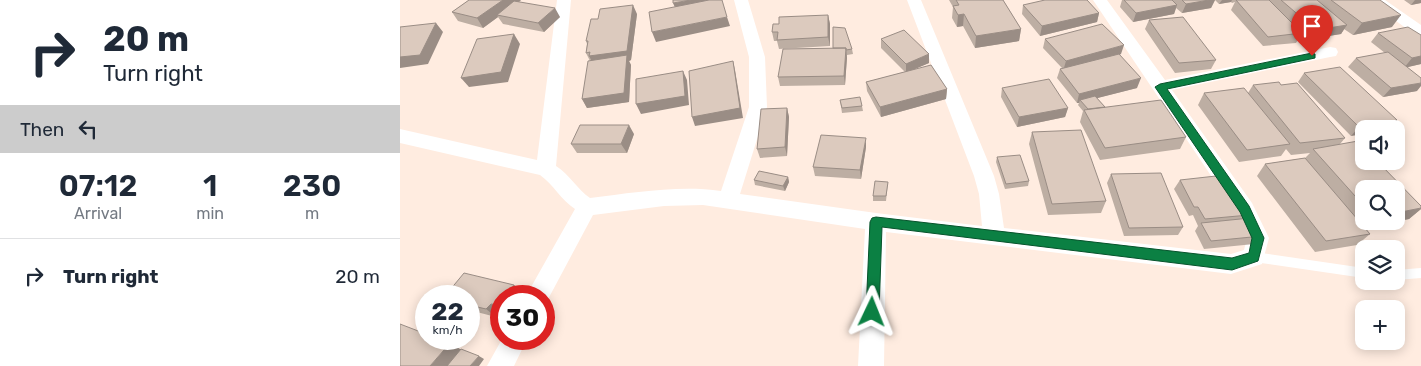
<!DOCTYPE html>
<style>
:root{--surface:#fff;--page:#f2f2f3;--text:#1f2937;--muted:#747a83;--line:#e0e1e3}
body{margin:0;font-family:Rubik,sans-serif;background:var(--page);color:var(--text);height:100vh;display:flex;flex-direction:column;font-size:19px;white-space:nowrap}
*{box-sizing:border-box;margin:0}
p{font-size:16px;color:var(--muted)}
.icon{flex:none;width:28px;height:28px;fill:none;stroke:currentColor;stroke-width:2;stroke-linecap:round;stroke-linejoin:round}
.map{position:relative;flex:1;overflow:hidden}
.side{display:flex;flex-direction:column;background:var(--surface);width:400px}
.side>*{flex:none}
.guide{background:#fff;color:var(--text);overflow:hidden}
.buttons{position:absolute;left:955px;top:120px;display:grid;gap:10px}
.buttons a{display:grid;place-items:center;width:50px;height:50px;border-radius:10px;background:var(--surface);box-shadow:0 2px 12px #0003;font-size:25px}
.speed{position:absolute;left:15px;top:285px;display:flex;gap:10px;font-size:25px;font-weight:700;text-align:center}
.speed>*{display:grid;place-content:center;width:65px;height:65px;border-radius:50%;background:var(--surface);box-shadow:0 2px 12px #0003;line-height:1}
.speed small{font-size:12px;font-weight:400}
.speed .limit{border:8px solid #d22;background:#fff;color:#111}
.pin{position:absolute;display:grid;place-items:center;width:42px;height:42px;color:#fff;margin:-51px -21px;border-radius:50% 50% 50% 0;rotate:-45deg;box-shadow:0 0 5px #0007}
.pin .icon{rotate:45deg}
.me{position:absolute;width:55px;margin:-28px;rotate:2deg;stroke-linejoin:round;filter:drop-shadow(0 0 4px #0008)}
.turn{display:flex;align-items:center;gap:18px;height:105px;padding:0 20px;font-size:22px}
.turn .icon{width:65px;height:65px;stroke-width:2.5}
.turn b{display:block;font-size:35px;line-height:42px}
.then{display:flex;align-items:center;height:48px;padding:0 20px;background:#0003;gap:10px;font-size:19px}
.eta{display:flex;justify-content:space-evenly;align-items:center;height:85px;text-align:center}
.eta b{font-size:30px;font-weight:600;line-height:35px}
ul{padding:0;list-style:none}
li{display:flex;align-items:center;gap:15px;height:75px;padding:0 20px;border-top:1px solid var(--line)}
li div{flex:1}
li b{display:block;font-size:19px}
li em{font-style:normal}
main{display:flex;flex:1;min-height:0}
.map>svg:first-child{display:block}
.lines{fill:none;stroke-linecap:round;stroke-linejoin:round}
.service{fill:#fff;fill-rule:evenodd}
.minor{fill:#fff;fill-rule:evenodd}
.wall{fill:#bdaea3;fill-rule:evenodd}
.shaded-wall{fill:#9a8d85}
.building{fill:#dccabe;stroke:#9a8d85}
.route{fill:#0b8043;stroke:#07532c}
</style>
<main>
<section class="side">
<div class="guide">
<div class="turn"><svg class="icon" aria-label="right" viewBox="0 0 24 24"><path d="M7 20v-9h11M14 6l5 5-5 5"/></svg><div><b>20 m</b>Turn right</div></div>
<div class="then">Then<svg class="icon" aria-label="left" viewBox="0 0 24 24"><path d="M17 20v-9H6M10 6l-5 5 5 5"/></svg></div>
</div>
<div class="eta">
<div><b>07:12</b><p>Arrival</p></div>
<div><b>1</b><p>min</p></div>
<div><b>230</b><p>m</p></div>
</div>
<ul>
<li><svg class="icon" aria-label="right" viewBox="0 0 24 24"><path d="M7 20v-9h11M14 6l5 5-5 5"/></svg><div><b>Turn right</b></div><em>20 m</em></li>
</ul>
</section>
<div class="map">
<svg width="1021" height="366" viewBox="0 0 1021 366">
<rect width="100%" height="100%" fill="#ffece0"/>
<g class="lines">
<path class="service" d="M854,252L964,268V278L854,262L850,260L848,257L850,254Z
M1021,268V278L996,280V270Z"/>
<path class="minor" d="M157,0H171L156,166C170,175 177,189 190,198C233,193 278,185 321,191L349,107V57L334,0H348L365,57L367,107L340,194L476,213L582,226L579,194L574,176L507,0H521L594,176L599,194L604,228L831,254L844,250L847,238L836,213L693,0H707L765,80L930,47L936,48L938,52L936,56L930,57L772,90L852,203L869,238L862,264L831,274L486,232L484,366H458L465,229L303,205L264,206L193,215L146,303L144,304V296H126L175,209C161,200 154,185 140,175L0,143V129L137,160Z
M968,0H985L1021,25V37L1015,35Z
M102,339H127L114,366H87Z"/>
</g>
<path class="wall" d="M69,0H121L119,2L160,17L144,32L103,24L98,17L83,28L58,21L52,12Z
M549,0H603L621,29L619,41L575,48L563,26L557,27L552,18L553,7Z
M722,0H980L992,27L953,35L944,29L941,34L910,39L891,23L902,33L896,43L863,46L831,10L835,2L832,3L831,2L819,4L815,0L811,8L782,13L776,8L774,14L733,22L720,7Z
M1004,0H1021V3L1011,5Z
M623,5L699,13L697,22L640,36L622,14Z
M237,14L231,60L229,61L231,65L229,102L187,108L182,99L190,61L186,53L187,44L186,41Z
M428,15L430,24V46L379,49L377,41H374L372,32L379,24Z
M749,20L816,60L811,69L775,73L745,29Z
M978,33L1021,35V64L1007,67L1017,91L983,97L948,67L956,58L985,53L971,42Z
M481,39L529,63L514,69L547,89L546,99L481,117L467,91L466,82L505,72L481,48Z
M645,39L721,54L719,55L737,88L697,98L705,107L786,137L780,149L700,160L680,122L683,111L678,105L679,103H677L657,78L660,69L662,68L643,48Z
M433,48L452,49L453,54L447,55L445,85L380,86L378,77Z
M904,73L997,120L989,129H964L951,136L898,82Z
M853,85H881L945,138L940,144L1021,206V209L1009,219L965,228L970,234L957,245L915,252L857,176L865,164L905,158L910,153L891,155L886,149L881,156L839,162L798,105L804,93H848ZM964,189L996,221H964Z
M602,88L668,108L665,117L617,127L601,97Z
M440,100L462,106L463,111L442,113Z
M387,108L389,117L387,156L360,158L357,149Z
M632,132L706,201L701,213L648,215L629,144Z
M234,134L227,153H177L171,144Z
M466,147L461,179L415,176L413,167Z
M597,157L629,181L628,186L605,189L596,162Z
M711,174L783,227L778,235L724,236L707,183Z
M388,177L389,182L385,191L355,185L354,180Z
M780,180L849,215L846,218L862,236L854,244L804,249L795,231L798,226L793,215L789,216L774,189Z
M488,182L486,201H473V196Z
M114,285L122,292L119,296H101V311H100L96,317L69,310V296Z"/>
<path class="shaded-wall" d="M103,0H121L100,16L97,15L98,17L83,28L77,18Z
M291,0H320L277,12L273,3Z
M809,0H815L811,8L782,13L786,4Z
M822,0H832L831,2L819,4Z
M1015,0H1021V3L1011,5Z
M233,5L237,14L231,60L229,61L231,65L229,102L187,108L182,99L194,65L189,56Z
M777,5L774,14L733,22L736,13Z
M155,8L160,17L144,32L138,23Z
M699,13L697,22L640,36L642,26Z
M564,14L563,26L557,27L558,15Z
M428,15L430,24V46L428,37Z
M1001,15L992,27L953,35L962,23Z
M327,17L330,26L256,42L252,32Z
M36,23L43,32L28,64L0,68V57Z
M947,25L941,34L910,39L916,30Z
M621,29L619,41L575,48L576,36Z
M114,34L120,44L108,82L69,87L61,78Z
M724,45L721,54L663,71L666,61Z
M446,48L447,58L445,85L444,76Z
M529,54V63L506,73V64Z
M1021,56V64L1004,68L1012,58Z
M333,61L335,70L343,118L295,126L292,117Z
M283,71L287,80L289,105L241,114L236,104Z
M741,78L737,88L682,102L680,100L679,103H677L679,94Z
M1021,83V86L1017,91L983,97L991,88Z
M547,89L546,99L481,117L480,107Z
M387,108L389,117L387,156L385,147Z
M668,108L665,117L617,127L619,117Z
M997,120L989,129H964V134L951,136L959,127Z
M229,125L234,134L227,153L221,144Z
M466,138V147L461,179L460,170Z
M388,177L389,182L385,191L383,186Z
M1021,208V209L1009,219L961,228L969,221H996V213Z
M114,285L122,292L119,296H105Z
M101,301V308L98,305Z
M91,304L100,311L96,317L86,309Z
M50,343L65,352L53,366H30Z
M79,356L84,359L79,366H70Z"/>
<path class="building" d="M69,0H103L77,18L52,12Z
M273,0H291L273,3Z
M309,0H322L327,17L252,32L249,12Z
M556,0H603L621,29L576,36L564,14L558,15L553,6L559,5Z
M645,0H687L699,13L642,26L623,5Z
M724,0H772L777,5L736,13Z
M782,0H809L786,4Z
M836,0H869L902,33L868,37Z
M881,0H917L947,25L916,30Z
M931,0H980L1001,15L962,23Z
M114,1L155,8L138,23L97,15Z
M233,5L227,51L189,56L190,52L186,53L188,41H186L191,19H198L200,9Z
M428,15V37L377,40L378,32H372L373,24H379V17Z
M783,17L816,60L779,63L749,20Z
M36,23L20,55L0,57V27Z
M702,24L724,45L666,61L645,39Z
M433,27L445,28L452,49L446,50V48H433Z
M1008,27L1021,35V56L1012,58L978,33Z
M504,30L529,54L506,64L481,39Z
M114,34L101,72L61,78L77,39Z
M446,48L444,76L378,77L383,49Z
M988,52L1021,78V83L991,88L956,58Z
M719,54L741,78L679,94L660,69Z
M227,55L224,93L182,99L188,61Z
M333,61L340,108L292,117L289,71Z
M531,65L547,89L480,107L466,82Z
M940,67L997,120L959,127L904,73Z
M283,71L285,96L236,104V79Z
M649,79L668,108L619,117L602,88Z
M879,82L881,85L897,83L945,138L900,143L853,85Z
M844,88L890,144L847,150L804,93Z
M695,96L705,107L688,109L680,100Z
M460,97L462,106L442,108L440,100Z
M761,100L786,137L705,148L684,110Z
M387,108L385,147L357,149L361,109Z
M180,125H229L221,144H171Z
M681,130L706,201L652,204L632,132Z
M421,135L466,138L460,170L413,167Z
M958,141L964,148V161H977L1021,206V208L996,213V189H964V206L913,149Z
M620,155L629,181L606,184L597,157Z
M905,158L970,234L926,241L865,164Z
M359,171L388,177L383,186L354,180Z
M761,173L783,227L729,228L711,174Z
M825,175L849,215L805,219L798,207H794L780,180Z
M475,181L488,182L486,196H473Z
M850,218L862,236L811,241L801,223Z
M64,273L114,285L105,296H101V301L98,305L91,304L86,309L69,305V296H45Z
M0,324L26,334V339H40L50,343L30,366H0Z
M61,349L79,356L70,366H47Z"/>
<path class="route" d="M912,53L915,54V58L767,89L849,206L864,238L858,261L832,270L482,227L479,312L477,316L472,318L468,316L466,312L470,222L472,218L476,217L832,258L849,253L852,238L840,212L755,87L760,84Z"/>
</svg>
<div class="buttons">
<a><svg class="icon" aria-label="sound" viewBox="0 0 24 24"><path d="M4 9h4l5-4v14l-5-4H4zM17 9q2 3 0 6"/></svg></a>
<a><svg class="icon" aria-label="search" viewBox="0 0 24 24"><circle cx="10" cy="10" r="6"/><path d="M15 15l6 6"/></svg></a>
<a><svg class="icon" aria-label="layers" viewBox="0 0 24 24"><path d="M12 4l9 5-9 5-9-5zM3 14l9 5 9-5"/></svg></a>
<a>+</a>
</div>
<div class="speed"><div>22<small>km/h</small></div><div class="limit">30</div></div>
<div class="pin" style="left:912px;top:56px;background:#d93025"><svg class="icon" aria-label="arrive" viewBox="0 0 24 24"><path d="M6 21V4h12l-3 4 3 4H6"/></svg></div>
<svg class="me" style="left:472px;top:312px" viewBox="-20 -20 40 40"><path d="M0-17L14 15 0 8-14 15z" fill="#0b8043" stroke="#fff" stroke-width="4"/></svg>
</div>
</main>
